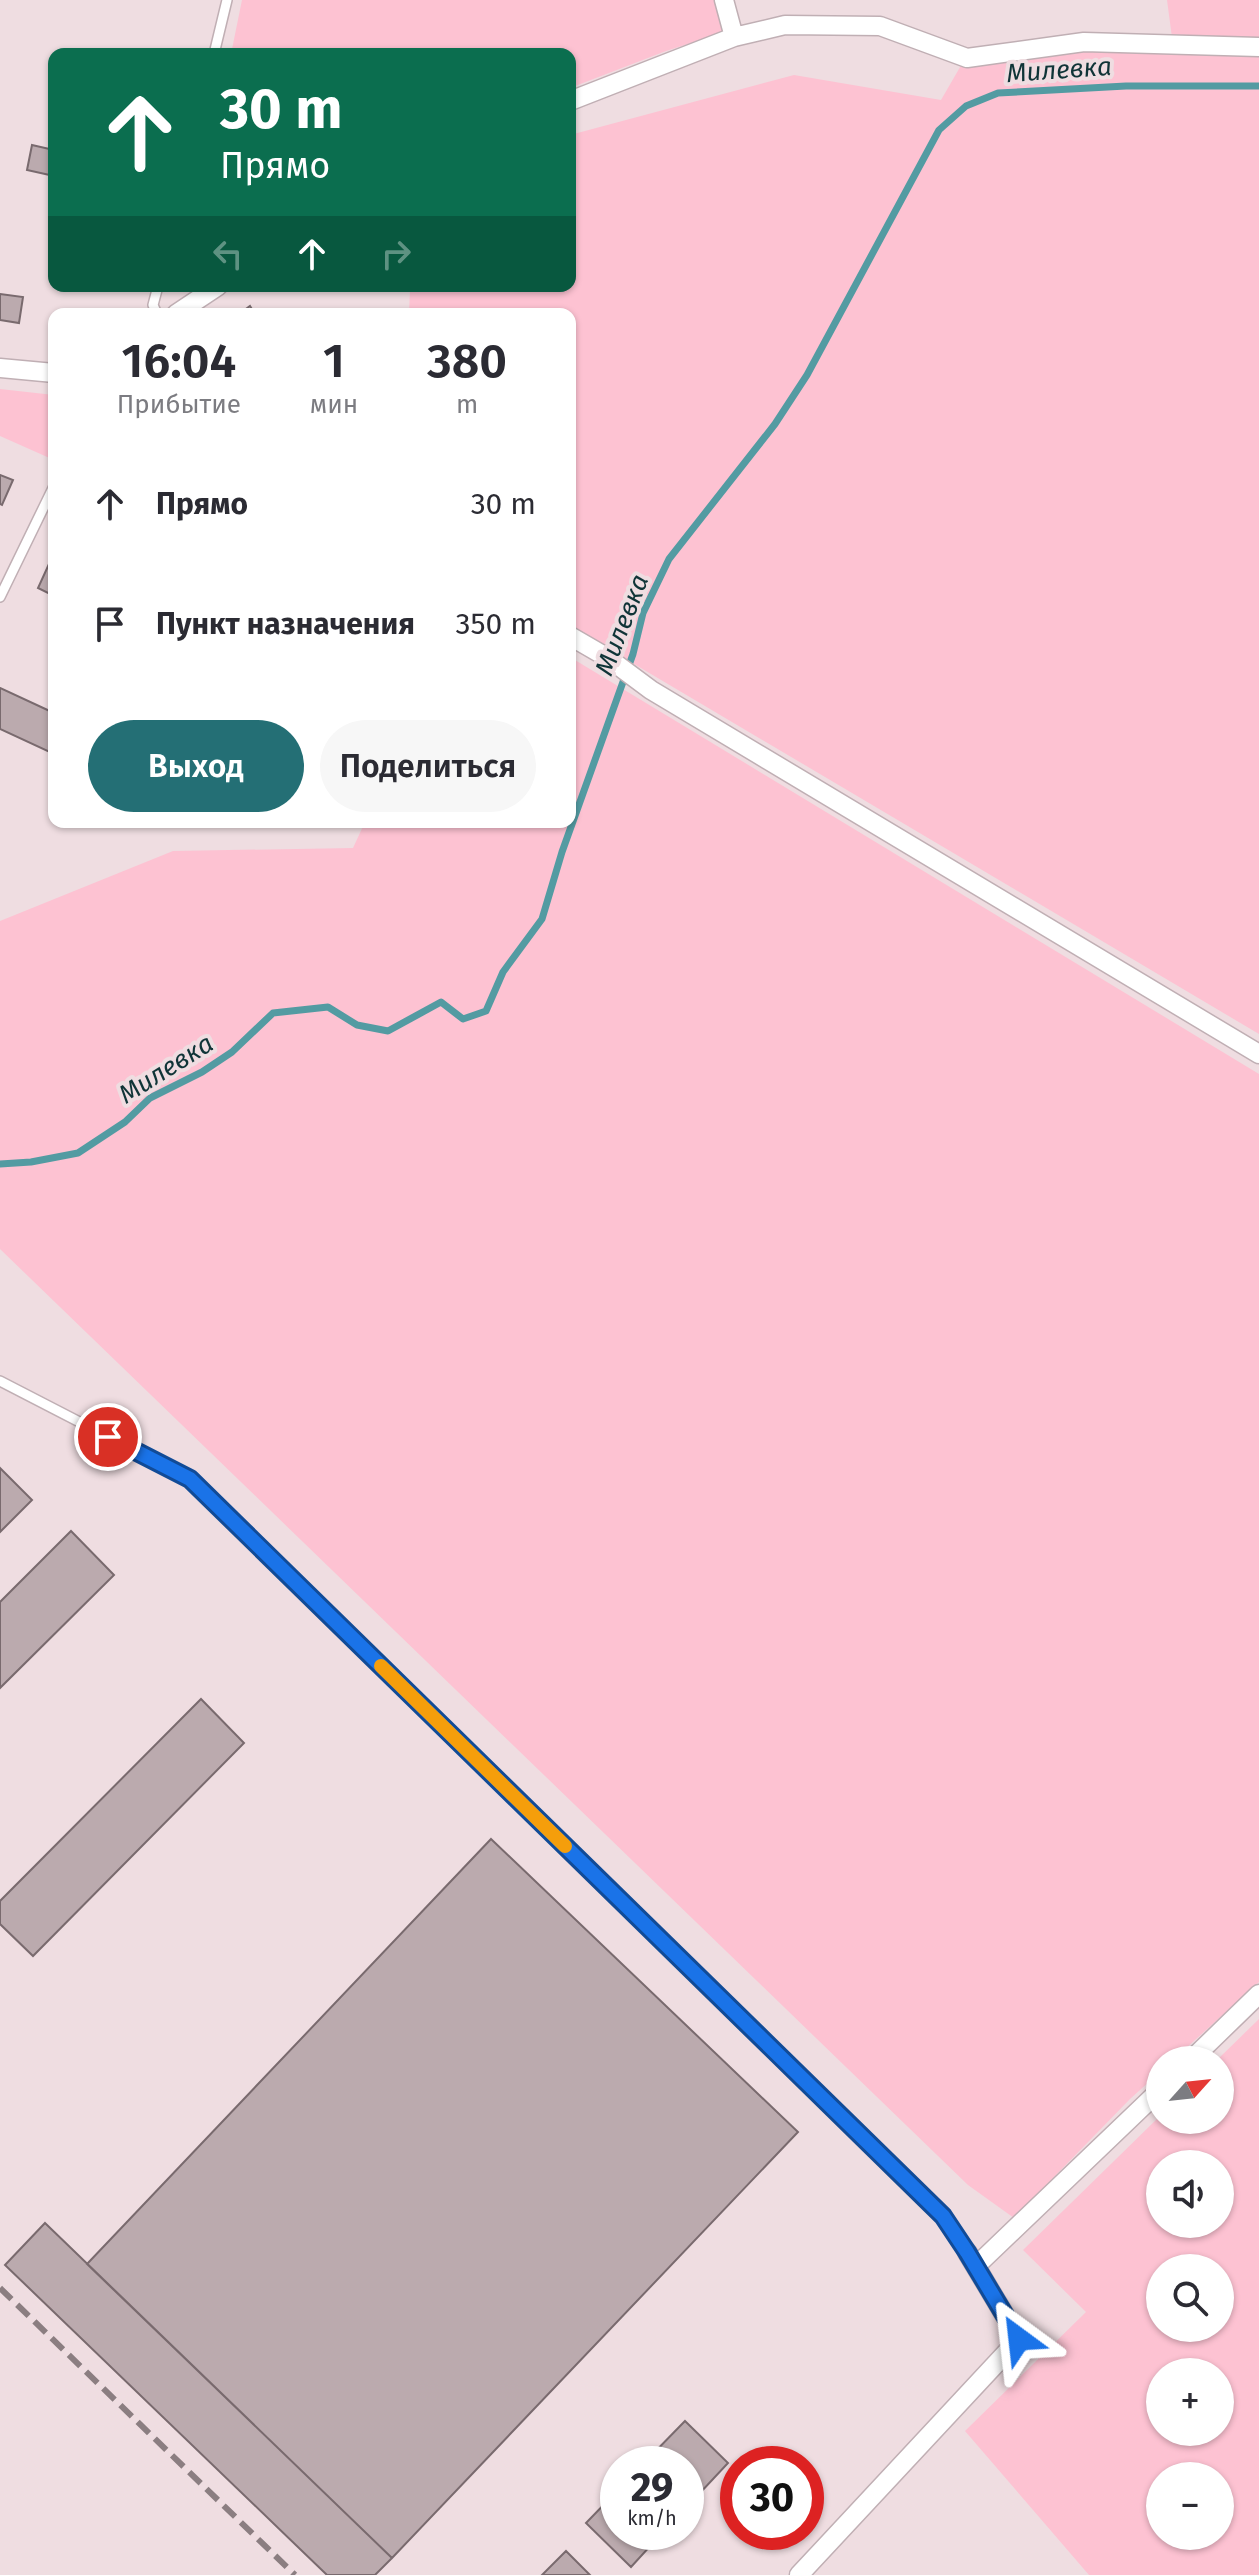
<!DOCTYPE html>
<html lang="ru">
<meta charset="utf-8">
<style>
:root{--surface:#fff;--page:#f7f7f7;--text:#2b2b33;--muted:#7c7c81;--accent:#246f75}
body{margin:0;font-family:"Fira Sans",sans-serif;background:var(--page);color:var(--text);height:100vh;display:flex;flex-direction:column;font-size:30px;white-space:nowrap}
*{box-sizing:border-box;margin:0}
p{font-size:26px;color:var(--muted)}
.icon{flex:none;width:44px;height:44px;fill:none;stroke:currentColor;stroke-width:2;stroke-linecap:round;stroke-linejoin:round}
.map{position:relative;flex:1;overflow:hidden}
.side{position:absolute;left:48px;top:308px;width:528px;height:520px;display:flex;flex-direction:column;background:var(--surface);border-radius:16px;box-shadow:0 2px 6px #0004}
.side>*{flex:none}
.top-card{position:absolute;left:48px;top:48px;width:528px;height:244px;border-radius:16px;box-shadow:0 2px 6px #0004;background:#0b6e4f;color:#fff;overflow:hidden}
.needle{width:52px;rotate:63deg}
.buttons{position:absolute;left:1146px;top:2046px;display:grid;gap:16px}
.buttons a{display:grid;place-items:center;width:88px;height:88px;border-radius:50%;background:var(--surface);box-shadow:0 2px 6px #0004;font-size:40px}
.speed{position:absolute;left:600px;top:2446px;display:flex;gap:16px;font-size:40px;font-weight:700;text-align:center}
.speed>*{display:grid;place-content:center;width:104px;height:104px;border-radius:50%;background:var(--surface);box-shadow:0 2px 6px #0004;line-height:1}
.speed small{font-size:20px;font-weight:400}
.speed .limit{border:12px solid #d22;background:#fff;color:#111}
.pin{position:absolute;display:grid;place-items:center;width:68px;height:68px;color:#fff;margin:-34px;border:4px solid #fff;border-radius:50%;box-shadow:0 2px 8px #0007}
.me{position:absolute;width:88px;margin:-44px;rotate:330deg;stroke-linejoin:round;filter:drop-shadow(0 0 6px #0008)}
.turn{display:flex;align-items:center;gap:28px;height:168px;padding:0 40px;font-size:36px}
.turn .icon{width:104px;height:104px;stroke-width:2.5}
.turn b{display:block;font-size:56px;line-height:68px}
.lanes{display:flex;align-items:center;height:76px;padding:0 40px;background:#0003;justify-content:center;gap:40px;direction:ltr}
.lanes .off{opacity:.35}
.eta{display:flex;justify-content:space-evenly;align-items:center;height:136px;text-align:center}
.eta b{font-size:48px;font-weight:600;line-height:56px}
.primary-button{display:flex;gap:16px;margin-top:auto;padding:16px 40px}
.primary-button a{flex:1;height:92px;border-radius:48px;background:var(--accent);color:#fff;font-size:32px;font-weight:600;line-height:92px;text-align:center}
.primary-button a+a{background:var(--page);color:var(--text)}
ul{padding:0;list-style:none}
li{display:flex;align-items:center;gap:24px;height:120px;padding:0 40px}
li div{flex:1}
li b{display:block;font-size:30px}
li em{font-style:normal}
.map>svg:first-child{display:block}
.green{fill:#fdc2d2;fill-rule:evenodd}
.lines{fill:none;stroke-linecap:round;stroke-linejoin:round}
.stream{stroke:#539ba2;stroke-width:7}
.building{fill:#bbaaae;stroke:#796a6e;stroke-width:2}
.service-casing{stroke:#c0afb4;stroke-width:12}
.minor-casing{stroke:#c0afb4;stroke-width:21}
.service{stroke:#fff;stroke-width:9}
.minor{stroke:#fff;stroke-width:18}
.rail{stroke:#8b7e81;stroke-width:6;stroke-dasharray:16 8;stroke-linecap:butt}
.route-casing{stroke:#114b97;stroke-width:20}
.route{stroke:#1a73e8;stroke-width:14}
.slow{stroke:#f59e0b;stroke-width:14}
.labels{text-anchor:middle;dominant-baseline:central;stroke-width:8;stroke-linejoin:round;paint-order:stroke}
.water-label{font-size:26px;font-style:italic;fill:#0f3437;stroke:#efdde1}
</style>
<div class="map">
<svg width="1259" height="2575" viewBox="0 0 1259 2575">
<rect width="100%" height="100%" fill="#efdde1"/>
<path class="green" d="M242,0H718L725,32L666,51L570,88V54H231Z
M1167,0H1259V1034L570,626V314H409L410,290L408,286H570V135L794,75L941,100L963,62L1091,43L1173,45Z
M0,389L54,395V460L0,436Z
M570,657L1259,1074V1982L1173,2060H1160V2072L1130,2099L1014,2218L968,2185L0,1249V921L173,851L353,848L365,822H570Z
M1259,2019V2575H1089L965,2431L1086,2312L1023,2250L1160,2116V2120H1220V2060H1217ZM1220,2164V2224H1160V2164ZM1160,2268H1220V2328H1160ZM1160,2372H1220V2432H1160ZM1160,2476H1220V2536H1160Z"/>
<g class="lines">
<path class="stream" d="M0,1164L31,1162L78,1153L125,1122L150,1098L202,1072L232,1052L273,1013L328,1007L357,1025L388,1031L441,1002L463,1019L486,1011L503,972L542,919L562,852L633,654L643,613L669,559L775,424L807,375L939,130L966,106L998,93L1126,86H1259"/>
</g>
<path class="building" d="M32,145L54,150V176L27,170Z
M0,294L23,297L19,323L0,320Z
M250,306L255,314H239Z
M0,475L13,480L2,505L0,504Z
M54,553V596L38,588Z
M0,688L54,713V754L0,729Z
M0,1468L32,1500L0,1532Z
M71,1531L114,1575L0,1688V1602Z
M201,1699L244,1743L33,1956L0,1924V1901Z
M491,1839L798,2132L392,2558L87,2264Z
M45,2223L392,2558L375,2575H327L5,2265Z
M685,2421L728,2463L686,2508V2464H643Z
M618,2490V2532H663L631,2567L586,2523Z
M566,2551L590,2575H542Z"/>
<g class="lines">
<defs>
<path id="service" d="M214,54L227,0
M157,314L153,305L158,286
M0,597L54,486
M0,1381L190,1479L943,2216L967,2252"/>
<path id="minor" d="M724,0L734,37
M570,101L734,37L785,25L880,26L967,58L1084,42L1259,47
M176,314L218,286
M0,368L54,373
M570,636L608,658L651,690L1259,1054
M1191,2060L1259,1994
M976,2266L1160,2090
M799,2575L1019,2339L967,2252"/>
</defs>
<use href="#service" class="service-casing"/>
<use href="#minor" class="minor-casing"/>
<use href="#service" class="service"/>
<use href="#minor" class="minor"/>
<path class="rail" d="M0,2288L295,2575"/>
</g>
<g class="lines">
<defs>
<path id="route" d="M108,1437L190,1479L943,2216L967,2252L1019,2339"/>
</defs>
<use href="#route" class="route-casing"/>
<use href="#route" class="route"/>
<path class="slow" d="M381,1666L565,1846"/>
</g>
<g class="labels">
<g class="water-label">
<text transform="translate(1059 70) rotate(-4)">Милевка</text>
<text transform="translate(622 625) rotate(-69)">Милевка</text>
<text transform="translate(166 1069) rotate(-32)">Милевка</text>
</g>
</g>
</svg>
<div class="buttons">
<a><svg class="needle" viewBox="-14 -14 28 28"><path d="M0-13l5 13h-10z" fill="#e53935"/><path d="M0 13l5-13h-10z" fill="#7c7c81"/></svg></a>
<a><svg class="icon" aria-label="sound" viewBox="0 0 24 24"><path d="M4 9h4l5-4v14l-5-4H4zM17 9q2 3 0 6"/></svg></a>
<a><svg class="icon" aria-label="search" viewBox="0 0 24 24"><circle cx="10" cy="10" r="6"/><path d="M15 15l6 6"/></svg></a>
<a>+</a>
<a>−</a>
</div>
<div class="speed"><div>29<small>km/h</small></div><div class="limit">30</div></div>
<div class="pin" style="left:108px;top:1437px;background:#d93025"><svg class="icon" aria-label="arrive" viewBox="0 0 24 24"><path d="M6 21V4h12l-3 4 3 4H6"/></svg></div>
<svg class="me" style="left:1019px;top:2339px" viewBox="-20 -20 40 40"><path d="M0-17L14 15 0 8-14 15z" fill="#1a73e8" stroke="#fff" stroke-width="4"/></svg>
<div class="top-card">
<div class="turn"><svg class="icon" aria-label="ahead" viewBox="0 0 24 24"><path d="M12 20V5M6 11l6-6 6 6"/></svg><div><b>30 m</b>Прямо</div></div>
<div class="lanes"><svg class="icon off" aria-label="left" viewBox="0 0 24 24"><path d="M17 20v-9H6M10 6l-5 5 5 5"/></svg><svg class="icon" aria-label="ahead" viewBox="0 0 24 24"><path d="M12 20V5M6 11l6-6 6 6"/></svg><svg class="icon off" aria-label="right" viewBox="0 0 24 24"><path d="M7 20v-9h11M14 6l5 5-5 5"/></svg></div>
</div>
<section class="side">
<div class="eta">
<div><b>16:04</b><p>Прибытие</p></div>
<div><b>1</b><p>мин</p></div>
<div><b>380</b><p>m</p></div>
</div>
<ul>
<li><svg class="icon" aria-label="ahead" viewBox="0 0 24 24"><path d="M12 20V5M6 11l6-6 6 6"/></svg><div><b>Прямо</b></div><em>30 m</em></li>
<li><svg class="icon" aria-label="arrive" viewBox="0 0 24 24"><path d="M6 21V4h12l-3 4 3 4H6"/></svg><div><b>Пункт назначения</b></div><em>350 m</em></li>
</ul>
<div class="primary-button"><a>Выход</a><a>Поделиться</a></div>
</section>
</div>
